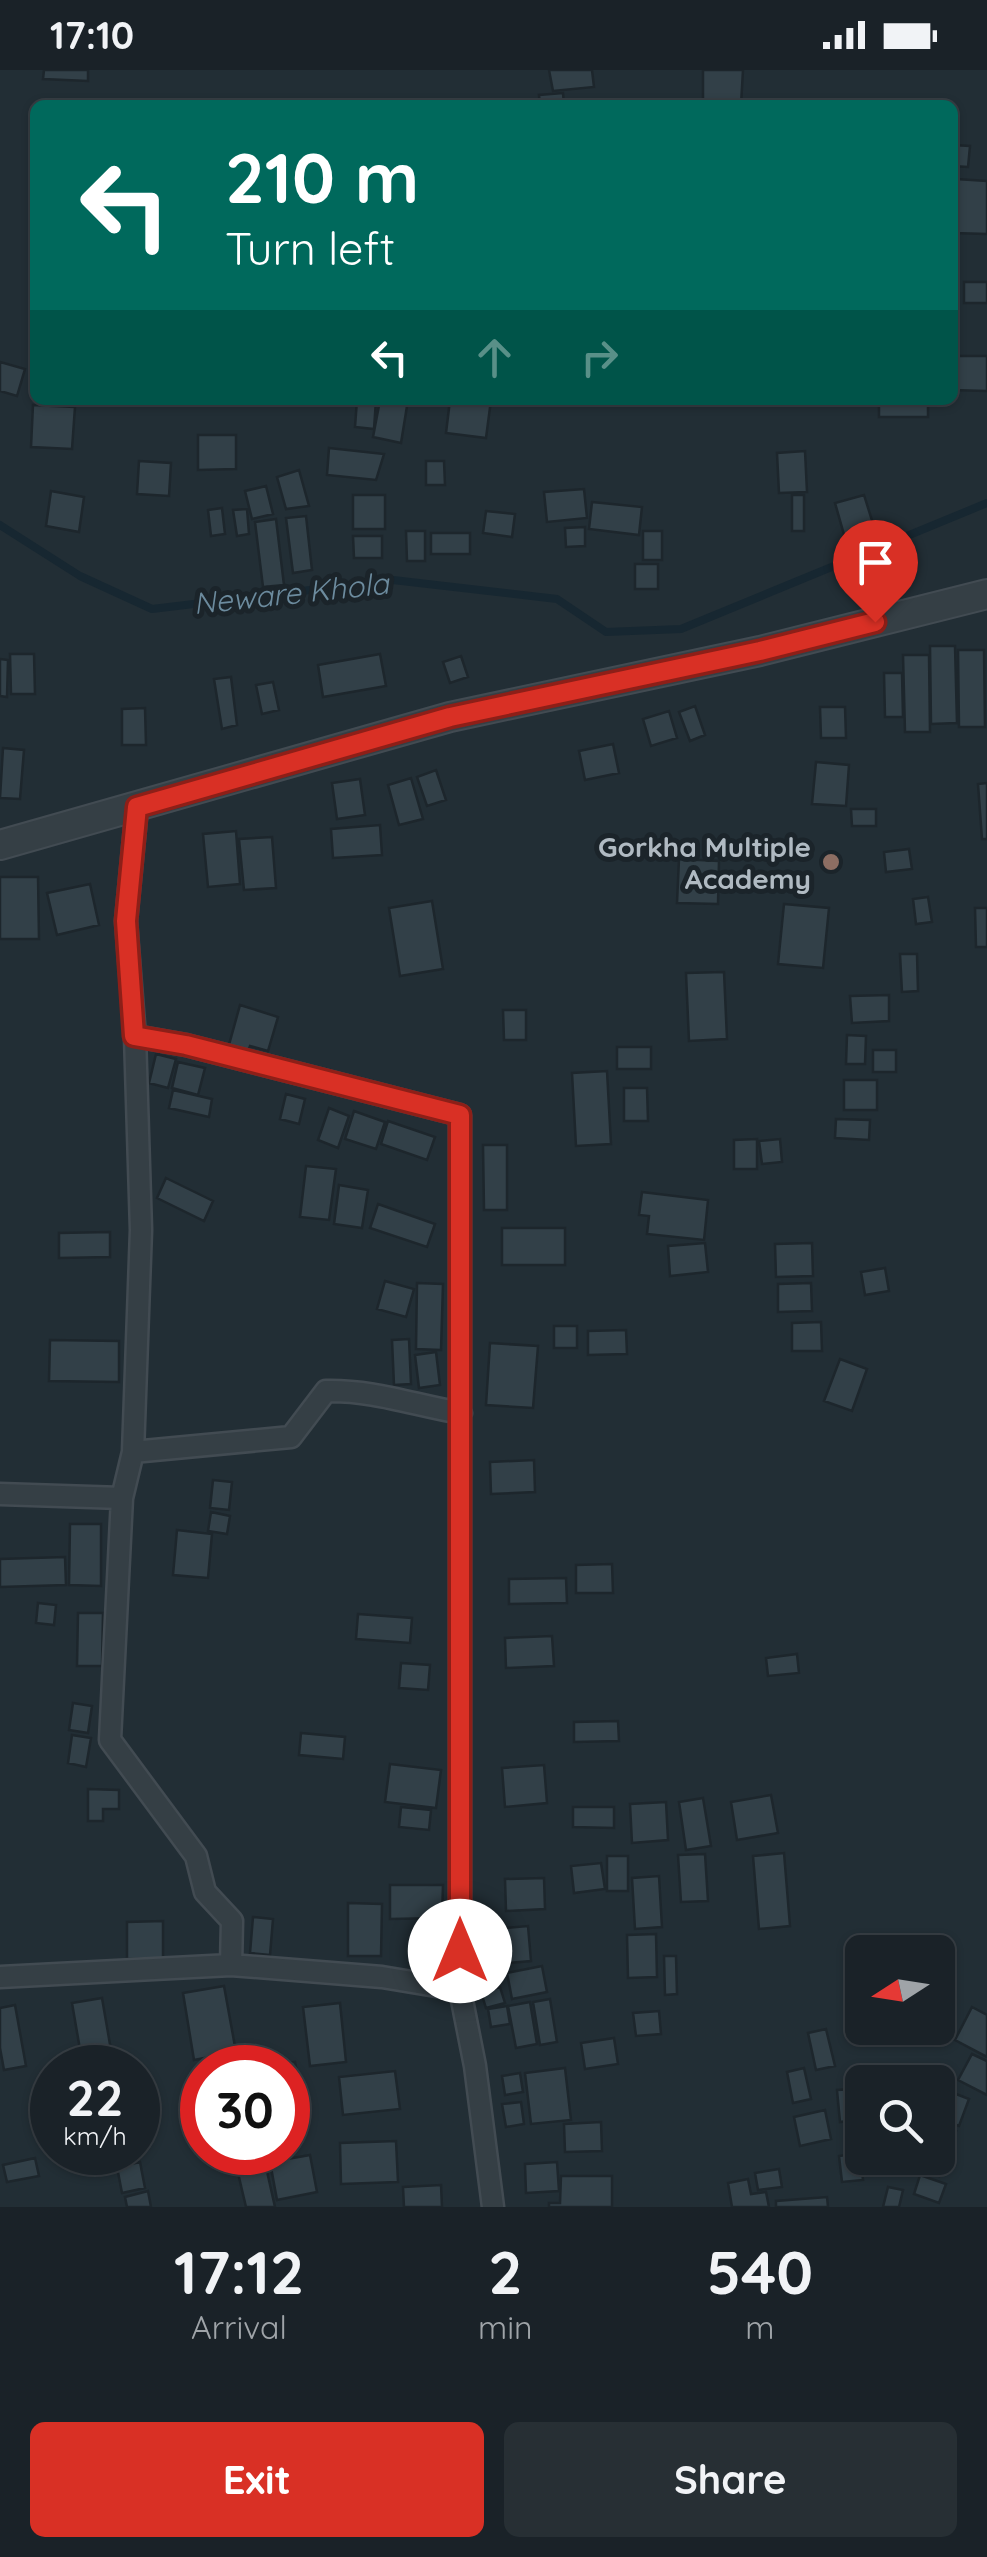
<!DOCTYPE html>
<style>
:root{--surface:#1a2228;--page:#272f34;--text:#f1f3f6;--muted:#9fa4a8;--line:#383f45;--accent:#d93025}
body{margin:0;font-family:Quicksand,sans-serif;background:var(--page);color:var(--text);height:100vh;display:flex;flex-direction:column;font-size:38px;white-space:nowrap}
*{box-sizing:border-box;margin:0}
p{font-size:32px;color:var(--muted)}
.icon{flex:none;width:55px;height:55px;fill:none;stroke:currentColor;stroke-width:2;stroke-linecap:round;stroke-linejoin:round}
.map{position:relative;height:2137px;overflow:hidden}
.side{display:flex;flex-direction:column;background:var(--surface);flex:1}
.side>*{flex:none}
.banner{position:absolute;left:30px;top:30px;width:928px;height:305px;border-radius:15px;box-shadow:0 2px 8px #0004,0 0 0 2px var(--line);background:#00695c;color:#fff;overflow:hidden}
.needle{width:65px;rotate:258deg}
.controls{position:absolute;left:845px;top:1865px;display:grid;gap:20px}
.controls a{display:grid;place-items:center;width:110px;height:110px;border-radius:15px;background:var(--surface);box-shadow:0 2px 8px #0004,0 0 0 2px var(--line);font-size:50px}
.speed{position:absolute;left:30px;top:1975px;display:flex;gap:20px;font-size:50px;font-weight:700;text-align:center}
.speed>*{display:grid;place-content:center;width:130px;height:130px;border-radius:50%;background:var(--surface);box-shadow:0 2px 8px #0004,0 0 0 2px var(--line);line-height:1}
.speed small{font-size:25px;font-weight:400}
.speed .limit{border:15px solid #d22;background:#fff;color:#111}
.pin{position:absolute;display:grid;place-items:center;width:85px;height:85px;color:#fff;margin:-102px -42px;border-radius:50% 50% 50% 0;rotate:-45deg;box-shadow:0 0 10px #0007}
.pin .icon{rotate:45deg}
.me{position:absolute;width:110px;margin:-55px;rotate:0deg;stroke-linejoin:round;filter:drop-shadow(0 0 8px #0008)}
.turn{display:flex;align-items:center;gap:35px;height:210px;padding:0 30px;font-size:45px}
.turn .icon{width:130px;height:130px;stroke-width:2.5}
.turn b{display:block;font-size:70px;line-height:85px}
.lanes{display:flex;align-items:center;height:95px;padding:0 30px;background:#0003;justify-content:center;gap:50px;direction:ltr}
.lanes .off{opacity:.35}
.eta{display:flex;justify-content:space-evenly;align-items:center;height:170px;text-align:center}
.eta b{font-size:60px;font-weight:800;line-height:70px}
.action{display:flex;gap:20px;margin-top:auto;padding:20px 30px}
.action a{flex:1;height:115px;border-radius:15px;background:var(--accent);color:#fff;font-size:40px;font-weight:800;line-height:115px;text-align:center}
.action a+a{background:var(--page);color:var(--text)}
.status{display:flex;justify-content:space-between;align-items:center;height:70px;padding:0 50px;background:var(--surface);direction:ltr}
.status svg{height:28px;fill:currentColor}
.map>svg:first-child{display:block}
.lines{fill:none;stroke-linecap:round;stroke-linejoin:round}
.stream{stroke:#172731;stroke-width:8}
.building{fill:#324048;stroke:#1d262c;stroke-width:2.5}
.minor-casing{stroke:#424b52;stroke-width:25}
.tertiary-casing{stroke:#424b52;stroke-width:32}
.minor{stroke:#353f45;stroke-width:20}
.tertiary{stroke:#353f45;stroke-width:28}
.route-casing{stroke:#8d1f18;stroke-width:25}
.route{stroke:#d93025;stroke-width:18}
.education-dot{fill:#8d6e63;stroke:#1b242a;stroke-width:4}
.labels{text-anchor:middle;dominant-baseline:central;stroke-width:10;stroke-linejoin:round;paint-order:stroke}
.poi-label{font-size:28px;font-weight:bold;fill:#b0bac2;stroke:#1b242a;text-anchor:end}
.water-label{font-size:30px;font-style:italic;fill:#6c8b9e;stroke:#1b242a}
</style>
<div class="status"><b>17:10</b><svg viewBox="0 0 49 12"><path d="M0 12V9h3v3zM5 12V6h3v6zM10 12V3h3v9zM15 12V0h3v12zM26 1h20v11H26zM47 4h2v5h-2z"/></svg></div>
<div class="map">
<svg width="987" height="2137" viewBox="0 0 987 2137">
<rect width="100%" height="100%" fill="#222e35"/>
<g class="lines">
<path class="stream" d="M0,455L80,506L152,539L393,510L557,529L606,562L681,559L987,433"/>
</g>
<path class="building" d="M44,0H88V11L43,9Z
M549,0H592L594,17L553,21Z
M703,0H743L741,35H703Z
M563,23L564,35H540L539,25Z
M953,75L970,76L968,97L952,96Z
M956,109L987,111V164L954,163Z
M964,212H987V233H964Z
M952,286H987V321L952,320Z
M0,292L25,299L17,326L0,321Z
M357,330H376L374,359L355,357Z
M380,330H408L401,373L373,367Z
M450,330H491L486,368L446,363Z
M879,330H928V347H879Z
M33,335L75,337L72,379L31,377Z
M198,365H236V399L198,400Z
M329,378L384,384L376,410L327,405Z
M805,381L807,422L779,423L777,383Z
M139,391L171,393L169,426L137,424Z
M426,391H444L445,415H426Z
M299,400L309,436L286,439L277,407Z
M266,416L273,444L252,449L245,421Z
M584,419L587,448L547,452L544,422Z
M51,421L84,427L79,462L46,456Z
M353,425H385V459H353Z
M792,425H804V461H792Z
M864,425L875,460L845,468L835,433Z
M592,432L642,437L639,465L589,459Z
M222,438L225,464L211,466L208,440Z
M247,439L249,464L237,466L233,440Z
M486,441L515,444L512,467L483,463Z
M306,446L312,500L293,503L286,448Z
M276,449L284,515L263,517L255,452Z
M585,457V476L566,477L565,458Z
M406,461H425V491H407Z
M643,461H662V490H643Z
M431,463H470V484H431Z
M353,466H382V488H354Z
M635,494H658V519H635Z
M930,576H955L957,653L931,654Z
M958,580H984L985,657H959Z
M10,584H34L35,624H11Z
M380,584L386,616L323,627L318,595Z
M903,585H929L930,662H905Z
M461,586L468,607L450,613L443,592Z
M0,589L8,590L7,627L0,626Z
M884,603H902L903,647H885Z
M231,607L237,655L222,659L214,609Z
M273,612L279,640L262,644L256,615Z
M695,636L705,665L690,671L679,642Z
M820,637H845L846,668H821Z
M145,638L146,675H122V639Z
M669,641L677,668L651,676L643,649Z
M613,674L619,703L585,710L579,681Z
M3,678L24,680L20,729L0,728Z
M816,692L849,695L846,736L812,734Z
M436,700L446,730L427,736L417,707Z
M411,708L423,749L399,755L388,715Z
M360,709L365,745L337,749L332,713Z
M987,713V769H982L978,714Z
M851,739H876V756H852Z
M380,755L382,785L333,788L331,759Z
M236,761L240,814L208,817L203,764Z
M272,767L276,818L244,820L239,769Z
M909,779L912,799L886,802L884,782Z
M679,789L719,791L718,834L677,833Z
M0,807H38L39,869H0Z
M90,814L99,855L57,865L47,823Z
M928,827L932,852L916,854L913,829Z
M432,831L443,899L400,906L389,838Z
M784,834L829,838L823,898L778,894Z
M975,838H987V877H976Z
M900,884H917L918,921L902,922Z
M724,902L727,969L689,971L686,903Z
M889,925V951L852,953L850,926Z
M240,935L278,947L268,981L250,976L246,988L227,982Z
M503,940H526V970H504Z
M847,965L866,966L865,994H846Z
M617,977H651V999H617Z
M873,980H896V1002H873Z
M156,984L176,989L168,1018L149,1013Z
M178,992L205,998L198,1025L172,1018Z
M607,1001L611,1074L576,1076L572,1003Z
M844,1010H877V1040H844Z
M624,1018H647L648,1051H624Z
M173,1020L212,1029L209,1047L169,1038Z
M286,1024L305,1029L299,1054L280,1049Z
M329,1038L349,1046L338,1078L318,1070Z
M354,1041L385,1052L376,1079L345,1069Z
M836,1049L870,1050L869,1070L835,1068Z
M388,1051L435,1067L427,1090L381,1074Z
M757,1069V1099H734V1070Z
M780,1069L782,1092L762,1094L759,1071Z
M483,1075H507V1140H484Z
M306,1096L336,1099L329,1150L300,1147Z
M166,1108L213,1131L204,1151L157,1128Z
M339,1115L368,1120L362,1158L334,1154Z
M642,1122L708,1130L704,1170L647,1164L649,1146L639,1145Z
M378,1134L435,1154L427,1177L370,1158Z
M502,1158H565V1195H502Z
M110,1162V1187L59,1188V1163Z
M705,1173L708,1202L670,1206L668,1176Z
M812,1173L813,1206L776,1207L775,1174Z
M885,1198L889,1221L865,1225L861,1202Z
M385,1211L414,1219L406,1247L377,1239Z
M417,1213L443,1214L441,1280L416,1279Z
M811,1213L812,1241L778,1242V1214Z
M821,1252L822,1281H792V1253Z
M554,1256H577V1278H554Z
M626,1260L627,1284L588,1285V1261Z
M409,1269L411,1314L394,1315L392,1270Z
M50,1270L119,1271V1312L49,1311Z
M490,1273L538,1276L533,1338L486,1335Z
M436,1282L440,1315L419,1318L415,1285Z
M840,1289L867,1299L852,1341L824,1331Z
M534,1390L535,1422L491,1424L490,1392Z
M213,1410L232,1412L229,1440L210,1438Z
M211,1442L230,1446L227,1464L208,1461Z
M70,1454H101V1516L69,1515Z
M177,1460L212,1464L208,1508L173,1505Z
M65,1487L66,1515L0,1517V1489Z
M612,1494L613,1523H576V1495Z
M566,1508L567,1533L509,1534V1509Z
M38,1533L56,1535L54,1555L36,1553Z
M78,1543H103L102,1596H77Z
M358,1544L412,1548L410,1573L356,1569Z
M552,1566L554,1596L506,1598L505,1568Z
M797,1584L799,1603L768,1606L766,1588Z
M401,1593L430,1595L428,1620L399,1618Z
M73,1633L92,1636L88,1663L69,1660Z
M618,1651L619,1671L574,1672V1652Z
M301,1663L345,1667L343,1689L299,1685Z
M72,1665L91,1668L86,1697L68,1693Z
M390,1694L441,1700L436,1738L385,1732Z
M544,1695L547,1733L505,1737L502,1698Z
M88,1719L119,1720V1739H103V1751H88Z
M771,1725L778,1763L737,1770L731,1732Z
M703,1728L711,1776L686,1780L679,1732Z
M666,1732L668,1770L632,1773L630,1734Z
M401,1737L431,1740L429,1760L399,1757Z
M573,1737H614V1758L573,1757Z
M784,1783L790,1856L759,1859L753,1786Z
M705,1784L708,1831L681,1832L678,1785Z
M607,1786H628V1821H607Z
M601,1793L605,1819L574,1823L571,1796Z
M659,1806L662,1857L635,1859L632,1808Z
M544,1808L545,1839L506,1841L505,1809Z
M390,1815H443L442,1848L390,1849Z
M348,1833L382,1834L381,1886H348Z
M253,1847L273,1849L270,1885L250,1883Z
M163,1851V1889H127V1852Z
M528,1856L531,1891L507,1893L504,1858Z
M656,1864L657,1907L628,1908L627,1865Z
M664,1886H676L677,1924L665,1925Z
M542,1896L547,1922L512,1929L507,1903Z
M224,1916L236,1982L194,1990L183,1923Z
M500,1917L505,1933L486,1938L481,1922Z
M102,1928L112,1986L82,1991L72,1933Z
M550,1929L557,1972L540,1975L533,1932Z
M530,1932L537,1974L516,1978L508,1936Z
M340,1933L346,1992L310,1996L303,1937Z
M15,1935L26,1996L4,2000L0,1978V1938Z
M507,1936L510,1954L491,1957L488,1939Z
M972,1937L987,1945V1987L955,1970Z
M659,1941L661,1964L636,1966L633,1943Z
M826,1959L835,1996L816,2000L808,1963Z
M614,1968L618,1994L585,1999L581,1973Z
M972,1984L987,1991V2025L958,2010Z
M295,1992L301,2025L288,2027V1998H258Z
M565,1998L571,2050L531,2054L525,2003Z
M804,1998L811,2029L793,2033L787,2002Z
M395,2001L400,2039L343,2045L339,2007Z
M520,2003L523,2022L505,2025L502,2006Z
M938,2017L969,2029L959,2056L938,2048Z
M853,2019L856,2050L840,2052L837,2020Z
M521,2032L524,2054L506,2057L502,2034Z
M825,2040L831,2069L800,2076L794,2047Z
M601,2052L602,2081L565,2082L564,2054Z
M938,2054L956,2061L939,2106L905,2094L907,2088H938Z
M396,2071L398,2112L341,2114L340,2073Z
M860,2083L863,2110L842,2112L839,2086Z
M310,2085L317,2122L277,2130L270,2092Z
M35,2088L39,2106L7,2112L3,2095Z
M140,2092L145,2118L122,2123L117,2097Z
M557,2092L559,2121L526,2123L525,2094Z
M266,2097L275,2137H246L238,2103Z
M779,2099L782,2117L758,2120L755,2103Z
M920,2105L946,2114L939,2133L914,2124Z
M561,2106H612V2137H549V2133H560Z
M748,2109L751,2124L766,2122L769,2137H732L728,2113Z
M441,2115L442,2137H404L403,2117Z
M888,2117L903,2120L899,2137H883Z
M148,2121L151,2137H127L125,2127Z
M827,2127L828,2137H776V2131Z"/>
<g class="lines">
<defs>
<path id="minor" d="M137,737L126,851L135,966L141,1160L133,1382L122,1428L110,1670L196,1786L205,1822L232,1851L231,1895
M135,966L186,975L460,1045V1920L475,1996L493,2137
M133,1382L291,1367L326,1321C374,1320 414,1335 461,1343
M0,1424L122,1428
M0,1907L231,1895L382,1907L460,1920"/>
<path id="tertiary" d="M0,775L450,647L760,581L987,524"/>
</defs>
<use href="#minor" class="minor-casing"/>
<use href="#tertiary" class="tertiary-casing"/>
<use href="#minor" class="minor"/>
<use href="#tertiary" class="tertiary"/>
</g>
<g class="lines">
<defs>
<path id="route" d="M460,1881V1045L186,975L134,966L126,851L137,737L450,647L760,581L875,552"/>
</defs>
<use href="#route" class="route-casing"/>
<use href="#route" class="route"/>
</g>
<circle class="education-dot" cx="831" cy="792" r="10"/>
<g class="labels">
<g class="poi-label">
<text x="811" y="776">Gorkha Multiple<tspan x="811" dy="32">Academy</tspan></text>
</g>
<g class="water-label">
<text transform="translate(291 523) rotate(-6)">Neware Khola</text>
</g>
</g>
</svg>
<div class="controls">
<a><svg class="needle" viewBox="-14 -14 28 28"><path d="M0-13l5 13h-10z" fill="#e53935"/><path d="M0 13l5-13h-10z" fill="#9fa4a8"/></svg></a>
<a><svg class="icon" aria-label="search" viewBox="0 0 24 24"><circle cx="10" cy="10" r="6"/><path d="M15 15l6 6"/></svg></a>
</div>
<div class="speed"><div>22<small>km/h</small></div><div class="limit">30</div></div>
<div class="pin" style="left:875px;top:552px;background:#d93025"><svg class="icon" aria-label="arrive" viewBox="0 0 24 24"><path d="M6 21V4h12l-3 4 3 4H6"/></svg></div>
<svg class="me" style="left:460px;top:1881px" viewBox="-20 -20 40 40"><circle r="19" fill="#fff"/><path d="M0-13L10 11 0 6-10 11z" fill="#d93025"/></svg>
<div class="banner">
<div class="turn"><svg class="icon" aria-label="left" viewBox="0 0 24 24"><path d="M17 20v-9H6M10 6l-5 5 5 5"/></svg><div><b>210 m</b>Turn left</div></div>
<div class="lanes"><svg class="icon" aria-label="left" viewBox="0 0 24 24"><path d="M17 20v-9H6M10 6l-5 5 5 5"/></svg><svg class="icon off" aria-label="ahead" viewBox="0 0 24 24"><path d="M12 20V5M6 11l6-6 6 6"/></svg><svg class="icon off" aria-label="right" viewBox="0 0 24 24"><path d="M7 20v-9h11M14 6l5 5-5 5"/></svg></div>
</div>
</div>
<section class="side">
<div class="eta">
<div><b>17:12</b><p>Arrival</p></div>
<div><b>2</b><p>min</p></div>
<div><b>540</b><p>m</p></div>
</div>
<div class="action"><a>Exit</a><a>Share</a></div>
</section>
